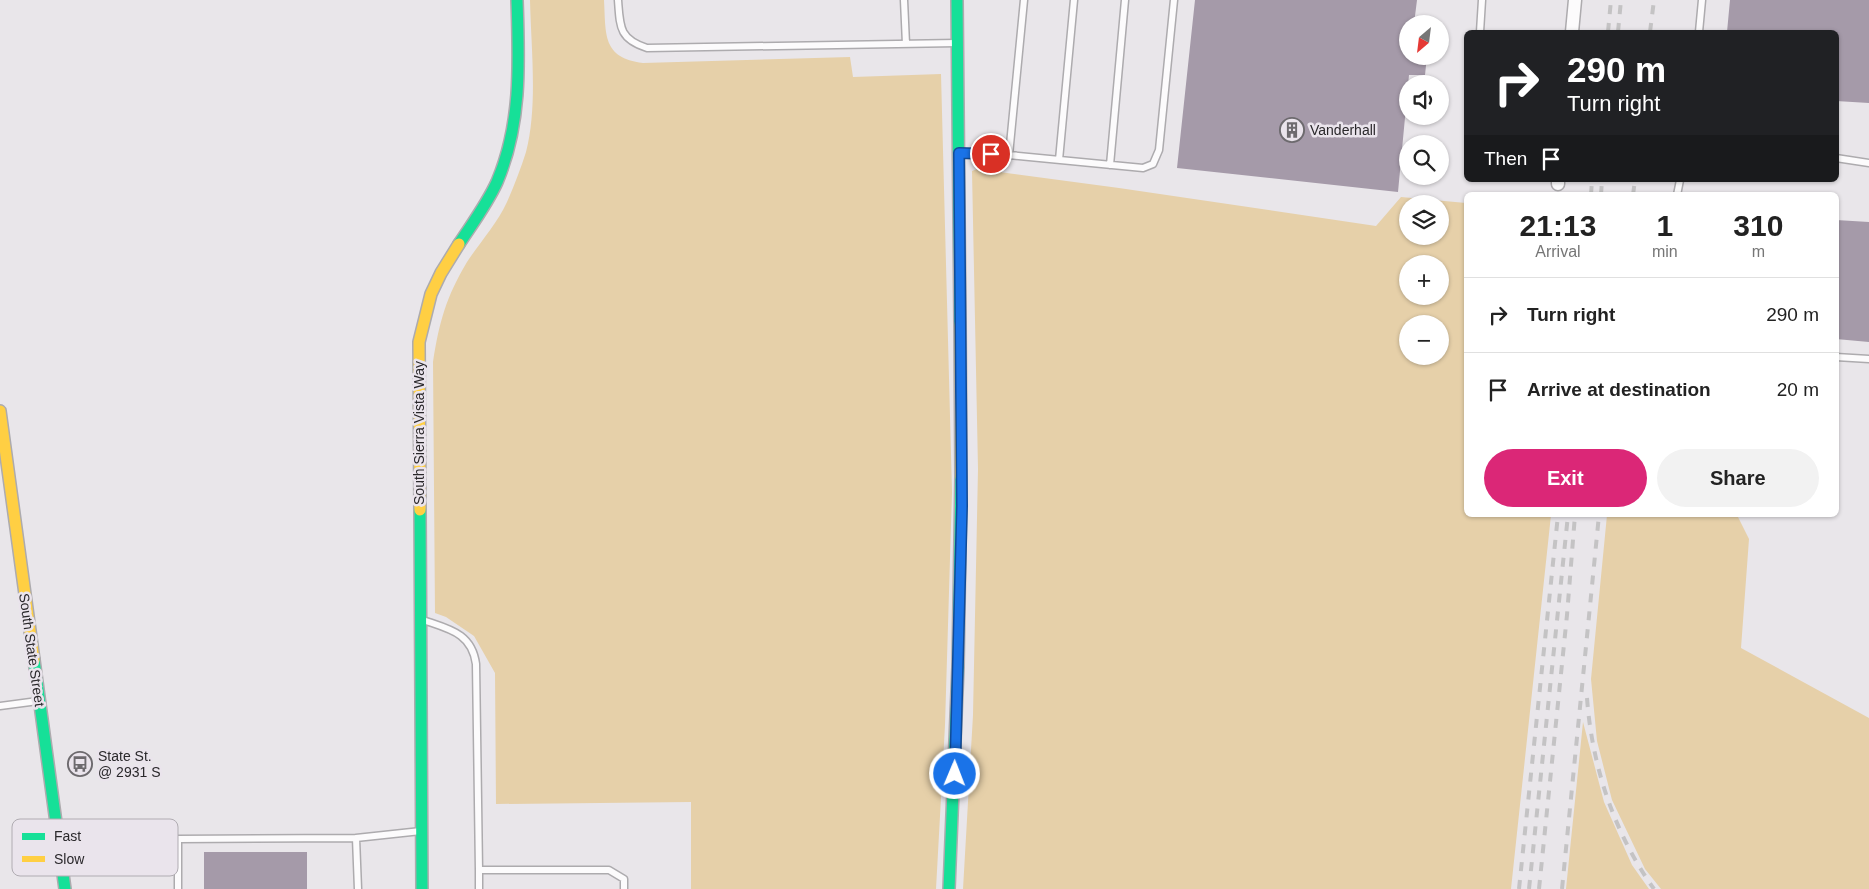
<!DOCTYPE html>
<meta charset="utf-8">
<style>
:root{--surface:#fff;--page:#f2f2f2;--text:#222;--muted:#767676;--line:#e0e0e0;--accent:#db2777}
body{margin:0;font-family:Helvetica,sans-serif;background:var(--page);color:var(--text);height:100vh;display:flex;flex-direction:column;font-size:19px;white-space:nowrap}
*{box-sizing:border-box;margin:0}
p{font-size:16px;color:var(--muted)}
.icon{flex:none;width:28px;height:28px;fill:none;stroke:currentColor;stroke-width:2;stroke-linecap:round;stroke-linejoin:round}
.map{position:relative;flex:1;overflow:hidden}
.drawer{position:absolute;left:1464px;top:192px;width:375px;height:325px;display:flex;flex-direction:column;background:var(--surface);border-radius:8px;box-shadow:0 1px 4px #0004}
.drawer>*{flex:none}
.hud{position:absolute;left:1464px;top:30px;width:375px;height:152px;border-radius:8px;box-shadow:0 1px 4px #0004;background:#202124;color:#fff;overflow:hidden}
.needle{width:32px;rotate:208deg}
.tools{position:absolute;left:1399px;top:15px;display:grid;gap:10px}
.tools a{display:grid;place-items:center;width:50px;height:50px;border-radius:50%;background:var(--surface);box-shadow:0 1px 4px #0004;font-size:25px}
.pin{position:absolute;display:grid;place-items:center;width:42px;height:42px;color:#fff;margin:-21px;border:2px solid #fff;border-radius:50%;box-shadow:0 1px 5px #0007}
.me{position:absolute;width:55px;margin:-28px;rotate:1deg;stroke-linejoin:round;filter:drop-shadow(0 0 4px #0008)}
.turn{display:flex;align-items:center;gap:18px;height:105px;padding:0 20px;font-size:22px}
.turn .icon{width:65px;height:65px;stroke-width:2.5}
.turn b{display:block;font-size:35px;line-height:42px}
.then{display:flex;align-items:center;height:48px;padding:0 20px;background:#0003;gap:10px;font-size:19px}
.eta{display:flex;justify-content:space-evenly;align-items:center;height:85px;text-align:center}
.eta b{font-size:30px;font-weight:700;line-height:35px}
.action{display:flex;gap:10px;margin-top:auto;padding:10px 20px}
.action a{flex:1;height:58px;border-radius:30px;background:var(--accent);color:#fff;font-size:20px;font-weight:700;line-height:58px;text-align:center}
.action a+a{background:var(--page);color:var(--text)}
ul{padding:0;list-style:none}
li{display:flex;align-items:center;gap:15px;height:75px;padding:0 20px;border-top:1px solid var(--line)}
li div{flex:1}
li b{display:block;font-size:19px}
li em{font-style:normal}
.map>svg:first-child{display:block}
.green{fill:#e6d0a9;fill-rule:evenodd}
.building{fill:#a59aa9}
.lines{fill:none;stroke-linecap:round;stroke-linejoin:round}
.lane-casing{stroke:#adabae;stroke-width:9}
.street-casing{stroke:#adabae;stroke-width:15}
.fast-casing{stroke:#adabae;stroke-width:14}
.slow-casing{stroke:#adabae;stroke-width:14}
.lane{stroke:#fcfbfc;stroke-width:6}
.street{stroke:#fcfbfc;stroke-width:12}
.fast{stroke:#16e098;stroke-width:11}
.slow{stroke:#ffcf43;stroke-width:11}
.rail{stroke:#c4c3c4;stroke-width:4;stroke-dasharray:9 9;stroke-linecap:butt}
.route-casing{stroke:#114b97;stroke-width:12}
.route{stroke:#1a73e8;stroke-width:9}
.labels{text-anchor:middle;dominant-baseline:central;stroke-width:5;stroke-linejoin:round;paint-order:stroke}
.poi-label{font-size:14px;fill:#2a282b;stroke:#eae4ec;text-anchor:start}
.street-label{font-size:14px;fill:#2a282b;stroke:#eae4ec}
.key{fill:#eae4ec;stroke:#b0acb2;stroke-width:1}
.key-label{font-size:14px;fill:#2a282b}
</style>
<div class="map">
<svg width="1869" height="889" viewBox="0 0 1869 889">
<rect width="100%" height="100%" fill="#e9e6ea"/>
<path class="green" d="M530,0H604C606,34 602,58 643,63L850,57L853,77L941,74L952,492L945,725L936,889H691V802L496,804L495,673L474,636L446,617L435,613L433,362C439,323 446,297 467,262C480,242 497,224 507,202C514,186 521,168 526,152C538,106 531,48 530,0Z
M977,169L1119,188L1376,226L1401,197L1466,203V515H1551L1511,889H963L973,715L978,469L972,171ZM1408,204H1440V236H1408ZM1408,264H1440V296H1408ZM1408,324H1440V356H1408Z
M1607,515H1737L1749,539L1741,648L1869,718V889H1661L1645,869L1612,800L1597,741L1591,679Z
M1583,722L1604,802L1632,865L1649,889H1566Z"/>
<path class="building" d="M1195,0H1417L1414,24H1408V56H1427L1425,75H1409L1398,192L1177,168Z
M1730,0H1869V103L1836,101V32H1727Z
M1836,220L1869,222V342L1836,339Z
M204,852H307V889H204Z"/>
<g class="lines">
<defs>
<path id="lane" d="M618,0C620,27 619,39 647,48L957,43
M904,0L906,44
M1480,32L1482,0
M1699,32L1702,0
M960,153L1009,155L1024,0
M1009,155L1143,168L1153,164L1159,150L1174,0
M1836,158L1869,163
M1059,160L1074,0
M1110,165L1125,0
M1677,195L1680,180
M1836,357L1869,359
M423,620C449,629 472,633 476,664L479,870
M0,706L38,701
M356,838L421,831
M178,889V839L356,838L358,889
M479,889V870H609L624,879V889"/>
<path id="street" d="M1572,32L1575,0
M1558,184V180"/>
<path id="fast" d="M957,0L960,324
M459,244C472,224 487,204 497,182C522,123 519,62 517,0
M420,510L422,889
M34,660L65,889
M949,889L958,667L961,477"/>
<path id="slow" d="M960,324L961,477
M0,411L34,660
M420,510L419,342L431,294L441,273L459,244"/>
</defs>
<use href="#lane" class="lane-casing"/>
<use href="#street" class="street-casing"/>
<use href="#fast" class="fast-casing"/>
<use href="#slow" class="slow-casing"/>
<use href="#lane" class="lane"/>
<use href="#street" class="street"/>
<use href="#fast" class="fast"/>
<use href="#slow" class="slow"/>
<path class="rail" d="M1608,32L1611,0
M1618,32L1621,0
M1650,32L1654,0
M1591,195L1592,180
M1601,195L1602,180
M1633,195L1635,180
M1587,698C1592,766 1614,833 1654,889
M1519,889L1558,515
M1529,889L1568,515
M1539,889L1567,615L1575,515
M1562,889L1599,515"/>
</g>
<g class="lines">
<defs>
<path id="route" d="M955,774L962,506L959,153L991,154"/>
</defs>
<use href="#route" class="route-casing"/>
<use href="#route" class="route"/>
</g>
<defs>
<symbol id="building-ring" viewBox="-11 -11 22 22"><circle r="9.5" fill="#eae4ec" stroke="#6d6a6e" stroke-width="1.5"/><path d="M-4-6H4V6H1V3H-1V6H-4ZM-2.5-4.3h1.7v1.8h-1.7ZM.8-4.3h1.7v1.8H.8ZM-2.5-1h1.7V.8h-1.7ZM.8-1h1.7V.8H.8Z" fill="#6d6a6e"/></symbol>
<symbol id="bus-ring" viewBox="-11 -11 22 22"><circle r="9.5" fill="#eae4ec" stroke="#6d6a6e" stroke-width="1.5"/><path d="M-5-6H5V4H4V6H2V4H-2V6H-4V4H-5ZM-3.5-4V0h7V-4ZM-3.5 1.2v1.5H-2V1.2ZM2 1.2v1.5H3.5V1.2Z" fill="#6d6a6e"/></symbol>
</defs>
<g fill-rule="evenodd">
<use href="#building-ring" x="1278" y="116" width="28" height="28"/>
<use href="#bus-ring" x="66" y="750" width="28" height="28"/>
</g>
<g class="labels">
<g class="poi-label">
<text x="1310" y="130">Vanderhall</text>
<text x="98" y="756">State St.<tspan x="98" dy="16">@ 2931 S</tspan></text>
</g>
<g class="street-label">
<text transform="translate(419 433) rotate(-90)">South Sierra Vista Way</text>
<text transform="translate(32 650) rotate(82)">South State Street</text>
</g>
</g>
<rect x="12" y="819" width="166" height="57" rx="8" class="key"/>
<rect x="22" y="833" width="23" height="7" fill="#16e098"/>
<rect x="22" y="856" width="23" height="6" fill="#ffcf43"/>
<g class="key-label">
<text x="54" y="841">Fast</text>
<text x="54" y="864">Slow</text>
</g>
</svg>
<div class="tools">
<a><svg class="needle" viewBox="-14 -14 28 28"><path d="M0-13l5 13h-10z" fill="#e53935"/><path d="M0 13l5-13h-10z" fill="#767676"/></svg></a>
<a><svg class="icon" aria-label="sound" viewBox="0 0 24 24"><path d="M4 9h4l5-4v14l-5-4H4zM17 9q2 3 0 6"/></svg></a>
<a><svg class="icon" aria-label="search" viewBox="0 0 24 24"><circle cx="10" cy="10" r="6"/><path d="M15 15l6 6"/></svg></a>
<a><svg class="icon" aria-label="layers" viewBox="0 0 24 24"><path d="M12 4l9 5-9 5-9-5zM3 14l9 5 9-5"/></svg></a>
<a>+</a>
<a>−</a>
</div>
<div class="pin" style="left:991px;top:154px;background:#d93025"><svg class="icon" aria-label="arrive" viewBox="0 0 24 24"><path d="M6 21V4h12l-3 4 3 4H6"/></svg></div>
<svg class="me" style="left:955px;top:774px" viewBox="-20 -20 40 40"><circle r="17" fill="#1a73e8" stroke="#fff" stroke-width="3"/><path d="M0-11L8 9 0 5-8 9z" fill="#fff"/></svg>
<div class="hud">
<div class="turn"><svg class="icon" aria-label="right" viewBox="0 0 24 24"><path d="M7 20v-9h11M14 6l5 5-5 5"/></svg><div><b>290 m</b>Turn right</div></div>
<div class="then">Then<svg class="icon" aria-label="arrive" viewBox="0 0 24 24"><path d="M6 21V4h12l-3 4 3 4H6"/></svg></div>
</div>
<section class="drawer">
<div class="eta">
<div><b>21:13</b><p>Arrival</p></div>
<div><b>1</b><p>min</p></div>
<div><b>310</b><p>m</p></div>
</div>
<ul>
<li><svg class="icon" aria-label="right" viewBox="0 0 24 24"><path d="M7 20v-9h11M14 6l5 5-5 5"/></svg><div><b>Turn right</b></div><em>290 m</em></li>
<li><svg class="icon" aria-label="arrive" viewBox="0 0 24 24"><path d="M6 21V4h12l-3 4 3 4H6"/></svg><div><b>Arrive at destination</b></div><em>20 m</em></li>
</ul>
<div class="action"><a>Exit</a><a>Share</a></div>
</section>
</div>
